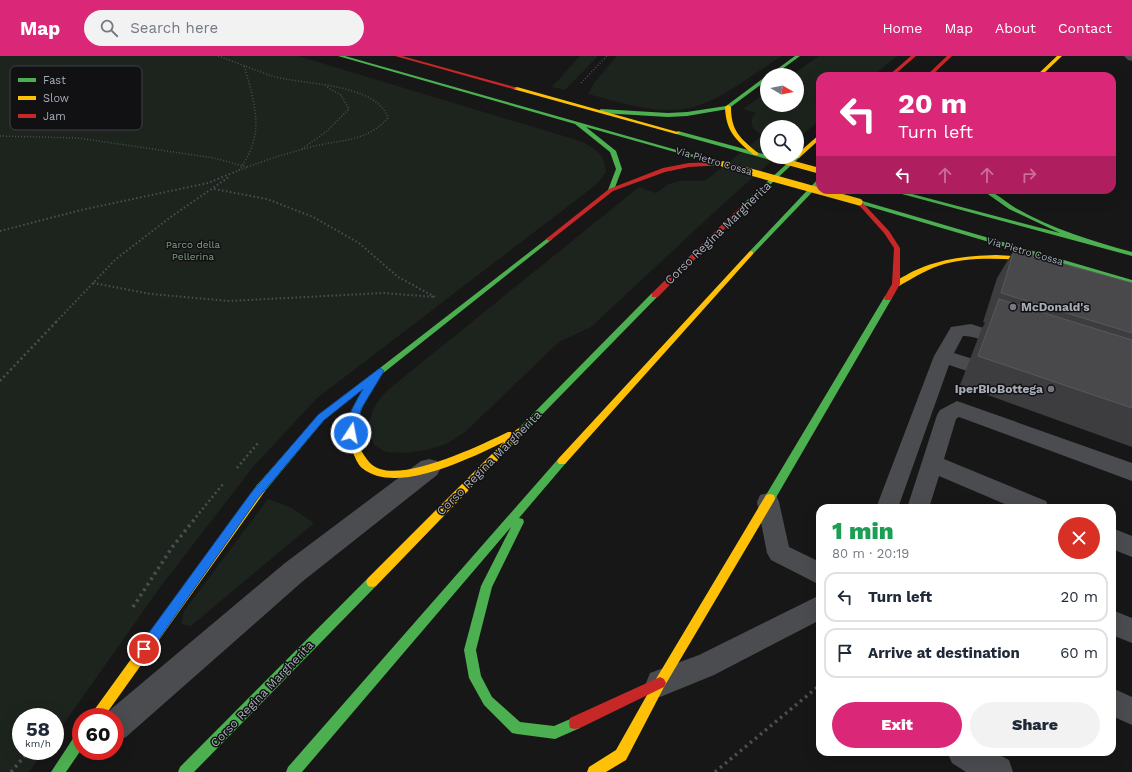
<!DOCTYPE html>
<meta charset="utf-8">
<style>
:root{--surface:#fff;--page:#f2f2f3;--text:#1f2937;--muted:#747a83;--line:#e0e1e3;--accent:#db2777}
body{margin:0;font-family:"Work Sans",sans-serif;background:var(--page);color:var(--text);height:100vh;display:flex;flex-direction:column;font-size:15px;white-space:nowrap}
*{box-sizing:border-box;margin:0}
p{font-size:13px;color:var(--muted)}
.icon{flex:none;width:22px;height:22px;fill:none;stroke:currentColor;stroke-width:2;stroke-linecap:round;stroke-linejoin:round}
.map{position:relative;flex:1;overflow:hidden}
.details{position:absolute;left:816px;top:448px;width:300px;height:252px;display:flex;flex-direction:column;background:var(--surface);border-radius:12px;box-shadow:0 4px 16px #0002}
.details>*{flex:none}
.banner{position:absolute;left:816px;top:16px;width:300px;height:122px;border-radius:12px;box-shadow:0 4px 16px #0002;background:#db2777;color:#fff;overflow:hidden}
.needle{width:26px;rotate:100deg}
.tools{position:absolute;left:760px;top:12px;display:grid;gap:8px}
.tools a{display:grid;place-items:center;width:44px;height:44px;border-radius:50%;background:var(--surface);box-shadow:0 4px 16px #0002;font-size:20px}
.speed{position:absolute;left:12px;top:652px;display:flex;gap:8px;font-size:20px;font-weight:700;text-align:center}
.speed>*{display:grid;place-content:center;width:52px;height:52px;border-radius:50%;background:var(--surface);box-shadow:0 4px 16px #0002;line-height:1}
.speed small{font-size:10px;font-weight:400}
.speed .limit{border:6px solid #d22;background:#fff;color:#111}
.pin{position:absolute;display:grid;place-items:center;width:34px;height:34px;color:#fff;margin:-17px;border:2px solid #fff;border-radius:50%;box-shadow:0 1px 4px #0007}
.me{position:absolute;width:44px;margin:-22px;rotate:11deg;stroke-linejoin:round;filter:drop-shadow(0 0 3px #0008)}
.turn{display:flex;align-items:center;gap:14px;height:84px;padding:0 16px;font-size:18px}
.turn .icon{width:52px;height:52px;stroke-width:2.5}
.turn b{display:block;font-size:28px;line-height:34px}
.lanes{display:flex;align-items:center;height:38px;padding:0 16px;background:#0003;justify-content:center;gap:20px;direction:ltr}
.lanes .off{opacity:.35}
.round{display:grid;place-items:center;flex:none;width:42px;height:42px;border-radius:21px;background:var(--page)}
.summary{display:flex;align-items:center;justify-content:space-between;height:68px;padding:0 16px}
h1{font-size:24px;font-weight:800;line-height:30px;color:#1e9e55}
.primary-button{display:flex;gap:8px;margin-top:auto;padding:8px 16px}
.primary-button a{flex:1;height:46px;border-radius:24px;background:var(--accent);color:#fff;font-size:16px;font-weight:800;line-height:46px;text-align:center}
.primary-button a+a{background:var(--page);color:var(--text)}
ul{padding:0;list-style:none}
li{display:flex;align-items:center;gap:12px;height:50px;margin:0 8px 6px;padding:0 8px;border:2px solid var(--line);border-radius:12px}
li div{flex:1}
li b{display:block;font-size:15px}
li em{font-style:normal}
header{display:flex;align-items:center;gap:24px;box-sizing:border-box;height:56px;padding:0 20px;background:var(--accent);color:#fff}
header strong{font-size:19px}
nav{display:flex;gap:22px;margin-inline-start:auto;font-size:14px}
.search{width:280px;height:36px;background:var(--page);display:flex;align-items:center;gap:10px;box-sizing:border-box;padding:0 14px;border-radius:22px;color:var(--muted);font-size:15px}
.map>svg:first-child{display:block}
.green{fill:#1d241e}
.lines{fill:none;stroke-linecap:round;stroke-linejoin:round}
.path-far3{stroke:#4d4e52;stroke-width:1.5;stroke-dasharray:1 2;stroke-linecap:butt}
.path-far2{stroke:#4d4e52;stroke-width:2;stroke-dasharray:1.5 2.5;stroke-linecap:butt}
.path-far1{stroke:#4d4e52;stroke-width:2.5;stroke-dasharray:2 3;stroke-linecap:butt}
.path{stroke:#4d4e52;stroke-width:3.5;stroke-dasharray:2.5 4;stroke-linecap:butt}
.lane{fill:#4b4c50;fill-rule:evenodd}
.street{fill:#4b4c50;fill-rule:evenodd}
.fast{fill:#4caf50;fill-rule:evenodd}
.slow{fill:#ffc107;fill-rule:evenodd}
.jam{fill:#c62828;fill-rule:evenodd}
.slow-bridge-far1{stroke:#ffc107;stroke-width:5.5}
.slow-bridge{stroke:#ffc107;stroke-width:7}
.wall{fill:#3d3d3f}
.building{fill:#49494c;stroke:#58595d}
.route{fill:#1a73e8;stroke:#114b97}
.poi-dot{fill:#757880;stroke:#111113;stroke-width:1.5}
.labels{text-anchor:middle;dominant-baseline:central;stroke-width:3;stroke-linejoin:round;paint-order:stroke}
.far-street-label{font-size:10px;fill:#a8adb8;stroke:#111113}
.far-park-label{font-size:10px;fill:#7fa381;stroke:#111113}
.street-label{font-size:12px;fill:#a8adb8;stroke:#111113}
.poi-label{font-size:12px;font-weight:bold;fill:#a8adb8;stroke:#111113;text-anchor:start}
.key{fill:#111113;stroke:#3e4045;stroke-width:1}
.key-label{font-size:11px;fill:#a8adb8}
</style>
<header>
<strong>Map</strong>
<div class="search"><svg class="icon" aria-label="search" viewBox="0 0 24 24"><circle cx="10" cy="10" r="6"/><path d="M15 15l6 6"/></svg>Search here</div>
<nav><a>Home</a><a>Map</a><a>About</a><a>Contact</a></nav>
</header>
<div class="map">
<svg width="1132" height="716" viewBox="0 0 1132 716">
<rect width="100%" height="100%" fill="#171717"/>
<path class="green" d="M0,0H298L583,86C598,95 605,99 606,116L597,128L316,343L253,411L161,530L55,680V661H21V695H44L29,716H0Z
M580,0H598L565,34L552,31Z
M617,0H782C758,15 726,40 700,49C664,62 623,47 588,38L594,27Z
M819,0H897L873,20H820V64L797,83V71H767V101H776L723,148L591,271L559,286L465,376L446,388L426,394L406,397L386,396L374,389C364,366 372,350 389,333L639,131L656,137L669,128L680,125H705L763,79C755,75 749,70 753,60L756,57L743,53L767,36V49H797V19H792Z
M268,443L292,452L314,467L191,570L181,568L184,555Z"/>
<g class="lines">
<path class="path-far3" d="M218,0C236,6 254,14 272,20C303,29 377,27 388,62C366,86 344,83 315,90C288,97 261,105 235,116
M581,27L607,0
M0,80L78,82L214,102L247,111
M302,93L327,75L349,53L341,39L325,30
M239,114C266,78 255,49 244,9"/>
<path class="path-far2" d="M0,175L81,154L208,127L237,115
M93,227L151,238L229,245L383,237L435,241L398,221L359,187L313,161L267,143L214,133
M56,266L116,203L172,160L229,121"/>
<path class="path-far1" d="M0,325L57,265
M237,412L258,387
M196,461L223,428"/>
<path class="path" d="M133,551L173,490L197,460
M11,716L29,695
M715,716L820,629"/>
<path class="lane" d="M971,268L1011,281L1014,285L1011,289C995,294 979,279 963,280L954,297L1001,312L1003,317L1001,322L994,324L949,309L898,452H876L934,300L951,271Z
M957,345L1132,407V425L959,361L956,363L944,403L1046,445L1049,452H1014L939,420L929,452H907L937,359L940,354Z
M768,437L776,439L779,446L789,491L820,506V529L771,504L767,497L757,446L760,439Z
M1112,472L1132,480V501L1112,493Z
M820,539V564L714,619L660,641L650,637L646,627L650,617L699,599Z
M1112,554L1132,562V587L1112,579Z
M1112,632L1132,641V669L1112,660Z"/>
<path class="street" d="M1124,0H1132V5L1128,4Z
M429,403L437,405L441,412L437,419L303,525L126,681L115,686V661H103L104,659L285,507L421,405Z
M947,696H994L1009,704L1013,716H966L952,707Z"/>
<path class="fast" d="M338,0H345L726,108L721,109L586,71L616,95L622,113L614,134L609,135L608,134L616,113L610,96L575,68Z
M795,0H800L774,19H769Z
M765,21H767V24L728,53L687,60L668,61L601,57L598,55L601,53L668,57L687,56L726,50Z
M678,75L767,99V101H770L767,103L676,78L675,77Z
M797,99L800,101L799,102L747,150H743V148L794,101H797Z
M820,122V128L753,198H749V196L818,123Z
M887,134H897L1060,177L1009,153L982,134C994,134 1004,145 1014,151C1050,172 1092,185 1132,196V200Z
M859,144L1132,224V228L857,147V145Z
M549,181L552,183L551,184L324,364L265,435L261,436L257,435L256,432L257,429L318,360Z
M652,237H655L659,239L524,377H518L516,375L518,373Z
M885,240H891L892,242L774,445L770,446L766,445L765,442L766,439Z
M562,401L565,402L567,405L565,408L519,462L523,463L524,466L492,531L476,594L481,620L492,641L520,666L554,670L575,661L580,662L581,667L580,672L555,683L517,678L512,677L484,649L469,622L464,594L481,530L511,471L302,716H286L288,711L559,402Z
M372,521L376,522L378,526L376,530L194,716H178L180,711L368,522Z
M81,677V694L66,716H51L76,678Z"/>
<path class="slow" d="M1057,0H1062L1041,20H1036Z
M513,31H517L681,77L676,78L513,33Z
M728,49L731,51C731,75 740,82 758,97V99H754C736,84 726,76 725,51Z
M820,78V83L799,102H795L794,101H797V98Z
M751,195L753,196V198L565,408H559L557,405L559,402L749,196Z
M996,199L1052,202L1056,204L1052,206C1015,204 973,198 938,210C924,215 911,223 899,230H893L892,228C896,224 903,221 908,218C936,203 965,200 996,199Z
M371,325L375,328C363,348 348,373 362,396C367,404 371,410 380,413C410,423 479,390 508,376H514C517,373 519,371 524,373L526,375L376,530L372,531L368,530L366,526L368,522L504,386C470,402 396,440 362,412C358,409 355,401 353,397C340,372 354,347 368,326Z
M261,428L265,429L266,432L265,435L104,661H90L92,657L257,429Z
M770,438L774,439L775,442L774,445L664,631L626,704L606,716H587L589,711L616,694L656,623L766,439Z"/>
<path class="jam" d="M395,0H402L518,32L513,33Z
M911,0H916L893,20H888Z
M947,0H952L931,20H926Z
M723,106L726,108L725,109L689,111L665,116L613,135L551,184L549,185L546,183L609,133L663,112L689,107Z
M859,144L861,145L889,175L900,192V228L891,244H885L884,242L892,228L894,192L884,177L857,147V145Z
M745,147L747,148V150L658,241H652V237L743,148Z
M660,621L664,623L666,627L664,631L580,672L575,673L570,672L569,667L570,662Z"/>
<path class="slow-bridge-far1" d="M769,101L820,115
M723,108L750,116"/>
<path class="slow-bridge" d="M747,115L859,146
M819,115H820"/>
</g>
<path class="wall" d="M1014,194L1132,227V391L960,329L982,272L985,267L983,266L997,222Z"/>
<path class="building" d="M1014,194L1132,227V277L1001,237Z
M999,243L1132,284V352L978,300Z"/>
<path class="route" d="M380,312L384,315L361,353L355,379L351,380L347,377L348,366L352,353L363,333L324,364L258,442L149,597L144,599L140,597L138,593L140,589L251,437L318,359Z"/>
<g class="poi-dot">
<circle cx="1013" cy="251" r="4"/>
<circle cx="1051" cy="333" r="4"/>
</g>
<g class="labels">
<g class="far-street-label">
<text transform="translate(714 105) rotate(16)">Via Pietro Cossa</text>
<text transform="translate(1025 195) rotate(16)">Via Pietro Cossa</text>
</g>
<g class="far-park-label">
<text x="193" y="188">Parco della<tspan x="193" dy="12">Pellerina</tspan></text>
</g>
<g class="street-label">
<text transform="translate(718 177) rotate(-44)">Corso Regina Margherita</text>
<text transform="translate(489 407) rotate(-45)">Corso Regina Margherita</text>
<text transform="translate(262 638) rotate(-46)">Corso Regina Margherita</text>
</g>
<g class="poi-label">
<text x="1021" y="251">McDonald's</text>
<text x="1043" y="333" text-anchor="end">IperBioBottega</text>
</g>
</g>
<rect x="10" y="10" width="132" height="64" rx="6" class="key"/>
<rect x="18" y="22" width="18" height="4" fill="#4caf50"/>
<rect x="18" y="40" width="18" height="4" fill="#ffc107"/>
<rect x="18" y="58" width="18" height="4" fill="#c62828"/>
<g class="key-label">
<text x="43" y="28">Fast</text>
<text x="43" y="46">Slow</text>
<text x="43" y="64">Jam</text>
</g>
</svg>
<div class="tools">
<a><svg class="needle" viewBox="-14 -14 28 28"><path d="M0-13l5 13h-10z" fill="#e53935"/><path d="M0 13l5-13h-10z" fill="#747a83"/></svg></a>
<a><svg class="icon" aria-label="search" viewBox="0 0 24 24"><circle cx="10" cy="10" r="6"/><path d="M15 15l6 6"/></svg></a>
</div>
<div class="speed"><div>58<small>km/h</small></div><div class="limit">60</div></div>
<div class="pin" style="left:144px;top:593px;background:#d93025"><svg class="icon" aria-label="arrive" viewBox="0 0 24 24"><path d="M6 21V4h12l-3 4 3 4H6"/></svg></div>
<svg class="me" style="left:351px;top:377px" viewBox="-20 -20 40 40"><circle r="17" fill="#1a73e8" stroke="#fff" stroke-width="3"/><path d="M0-11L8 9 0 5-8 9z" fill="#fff"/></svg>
<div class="banner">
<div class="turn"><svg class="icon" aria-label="left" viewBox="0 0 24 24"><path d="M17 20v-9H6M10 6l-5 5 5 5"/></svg><div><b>20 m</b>Turn left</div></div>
<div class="lanes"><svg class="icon" aria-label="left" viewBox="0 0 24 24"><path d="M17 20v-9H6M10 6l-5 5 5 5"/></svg><svg class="icon off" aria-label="ahead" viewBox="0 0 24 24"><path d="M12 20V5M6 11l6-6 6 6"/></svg><svg class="icon off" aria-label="ahead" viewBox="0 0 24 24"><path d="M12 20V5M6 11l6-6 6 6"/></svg><svg class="icon off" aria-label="right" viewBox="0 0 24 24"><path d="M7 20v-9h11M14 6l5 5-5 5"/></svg></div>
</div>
<section class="details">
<div class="summary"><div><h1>1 min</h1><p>80 m · 20:19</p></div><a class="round" style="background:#d93025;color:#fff"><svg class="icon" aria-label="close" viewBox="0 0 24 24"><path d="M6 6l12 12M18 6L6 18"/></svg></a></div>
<ul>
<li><svg class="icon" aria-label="left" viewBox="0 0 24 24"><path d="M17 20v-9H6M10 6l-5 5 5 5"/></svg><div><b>Turn left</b></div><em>20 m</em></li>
<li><svg class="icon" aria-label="arrive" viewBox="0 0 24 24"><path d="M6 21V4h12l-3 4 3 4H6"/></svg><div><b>Arrive at destination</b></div><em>60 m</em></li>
</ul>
<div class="primary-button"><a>Exit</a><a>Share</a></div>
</section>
</div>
